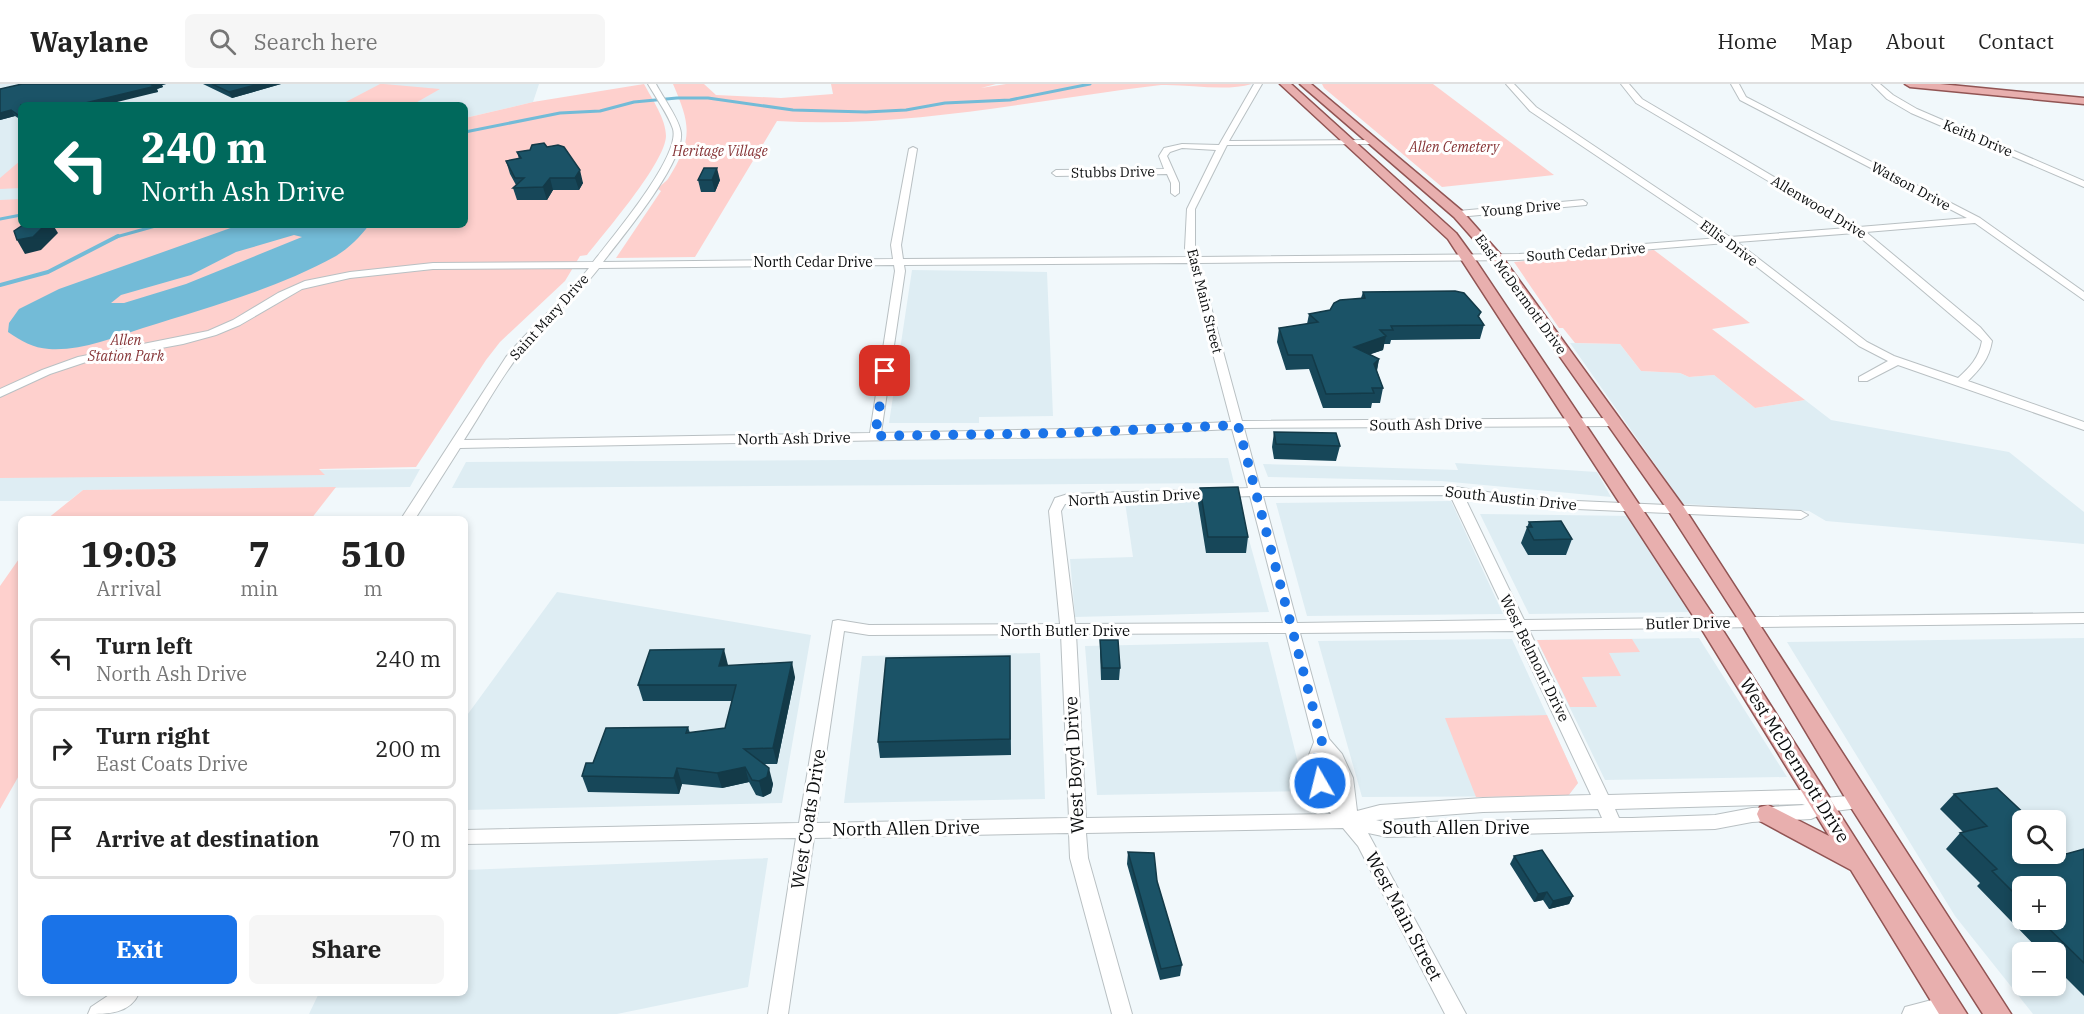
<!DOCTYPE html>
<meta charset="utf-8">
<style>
:root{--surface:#fff;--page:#f6f6f6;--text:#222;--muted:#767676;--line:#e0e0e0;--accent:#1a73e8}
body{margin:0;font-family:"IBM Plex Serif",serif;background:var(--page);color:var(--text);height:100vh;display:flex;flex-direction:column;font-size:22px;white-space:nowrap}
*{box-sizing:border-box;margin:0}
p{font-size:20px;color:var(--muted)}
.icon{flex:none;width:33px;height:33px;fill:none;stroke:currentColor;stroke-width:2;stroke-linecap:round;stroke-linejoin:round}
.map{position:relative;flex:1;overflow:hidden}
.sheet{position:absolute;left:18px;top:432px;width:450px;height:480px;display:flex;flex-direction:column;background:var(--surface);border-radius:9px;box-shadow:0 3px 9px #0003}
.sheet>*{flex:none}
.hud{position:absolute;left:18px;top:18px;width:450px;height:126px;border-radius:9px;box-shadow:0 3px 9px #0003;background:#00695c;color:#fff;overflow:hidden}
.buttons{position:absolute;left:2012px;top:726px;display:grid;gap:12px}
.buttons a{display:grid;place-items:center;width:54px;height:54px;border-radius:9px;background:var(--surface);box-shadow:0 3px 9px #0003;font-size:30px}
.pin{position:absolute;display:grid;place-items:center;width:51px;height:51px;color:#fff;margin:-26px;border-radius:12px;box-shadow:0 3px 9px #0006}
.me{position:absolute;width:66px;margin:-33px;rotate:352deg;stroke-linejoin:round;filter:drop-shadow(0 0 4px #0008)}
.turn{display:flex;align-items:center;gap:21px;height:126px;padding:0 24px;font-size:27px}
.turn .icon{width:78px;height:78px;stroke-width:2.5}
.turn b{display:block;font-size:42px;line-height:51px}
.eta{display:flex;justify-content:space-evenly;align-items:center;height:102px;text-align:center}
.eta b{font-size:36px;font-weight:700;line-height:42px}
.button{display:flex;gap:12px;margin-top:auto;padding:12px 24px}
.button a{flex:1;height:69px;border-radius:9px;background:var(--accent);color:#fff;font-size:24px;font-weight:700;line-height:69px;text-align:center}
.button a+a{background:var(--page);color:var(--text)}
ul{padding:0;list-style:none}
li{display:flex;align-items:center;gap:18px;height:81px;margin:0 12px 9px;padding:0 12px;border:3px solid var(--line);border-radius:9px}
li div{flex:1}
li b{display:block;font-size:22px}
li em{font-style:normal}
header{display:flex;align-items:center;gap:36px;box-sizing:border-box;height:84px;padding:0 30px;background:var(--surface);border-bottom:2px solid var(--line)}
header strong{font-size:28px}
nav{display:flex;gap:33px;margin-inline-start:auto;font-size:21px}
.search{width:420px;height:54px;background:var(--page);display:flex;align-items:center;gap:15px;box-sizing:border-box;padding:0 21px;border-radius:9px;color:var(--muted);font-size:22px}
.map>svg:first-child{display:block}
.built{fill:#deedf3;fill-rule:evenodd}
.green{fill:#fed0cd}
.water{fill:#73bbd7;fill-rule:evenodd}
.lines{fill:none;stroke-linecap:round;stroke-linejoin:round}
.stream-far1{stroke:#73bbd7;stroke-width:3}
.stream{stroke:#73bbd7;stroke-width:4}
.minor-casing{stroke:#b9c0c3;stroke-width:2}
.major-casing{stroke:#915453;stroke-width:3}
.minor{fill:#fff;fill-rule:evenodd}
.major{fill:#e8afae;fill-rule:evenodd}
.wall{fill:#174759;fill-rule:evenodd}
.shaded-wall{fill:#133a48}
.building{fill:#1b5367;stroke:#133a48;stroke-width:1.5}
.route{stroke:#1a73e8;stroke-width:10;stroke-dasharray:0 18}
.labels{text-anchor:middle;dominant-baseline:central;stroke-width:6;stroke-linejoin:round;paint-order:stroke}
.far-street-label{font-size:14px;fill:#0a0c0d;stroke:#fff}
.far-park-label{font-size:14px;font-style:italic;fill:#863436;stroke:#fff}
.street-label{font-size:15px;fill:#0a0c0d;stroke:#fff}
.near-street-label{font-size:18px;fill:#0a0c0d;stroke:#fff}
</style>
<header>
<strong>Waylane</strong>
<div class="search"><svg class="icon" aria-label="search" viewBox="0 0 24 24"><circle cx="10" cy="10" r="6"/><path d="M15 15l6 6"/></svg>Search here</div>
<nav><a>Home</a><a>Map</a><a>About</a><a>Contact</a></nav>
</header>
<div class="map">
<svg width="2084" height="930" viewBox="0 0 2084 930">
<rect width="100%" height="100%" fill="#f1f8fb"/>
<path class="built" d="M0,0H539L533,18L465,34V21H21V141L0,145Z
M912,186L1047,188L1053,332L979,333V339H889Z
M1570,259L1620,260L1641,287L1680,289L1689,293L1714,291L1755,324L1805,316L1831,336L2009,368L2084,428V460L1826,437L1809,427L1683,420Z
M1228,374L1234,399L452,404L466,378Z
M1455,379L1597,388L1611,413L1441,397L1268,393L1263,380L1458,386Z
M420,385L410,403L83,406L69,417H0V389Z
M1238,416L1269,528L1075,533L1070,475L1133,473L1125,418Z
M1451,417L1503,530L1307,532L1276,419Z
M1480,430L1631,432L1693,528L1529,530Z
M557,508L811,551L782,719L465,726V634Z
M1699,554L1787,693L1605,696L1537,556Z
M2084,554V930H2033L1955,832L1787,558ZM2022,736H2055V770H2022ZM2022,802H2055V836H2022ZM2022,868H2055V902H2022Z
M1512,555L1578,699L1568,712L1362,713L1318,557Z
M1268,558L1305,707L1097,711L1085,562Z
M1040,569L1045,715L844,719L862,572Z
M768,774L748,903L617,930H309L319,909H465V786Z"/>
<path class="green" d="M380,0H384L440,5L412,21H340Z
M644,0C652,15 666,35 666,52C665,79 605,148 587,171L580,172L565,197L500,258L486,276L416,383L319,385L325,391L0,394V116L21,115V141H465V34L533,18Z
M673,0H704L716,11L781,14L833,10L831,0H996L981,4L1006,0H1252C1224,8 1190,0 1161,1C1034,16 906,45 777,37L695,173L616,174L661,107L658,105C661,100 665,99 668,95C693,55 691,42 673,0Z
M1322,0H1433L1554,91L1442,103L1324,4Z
M21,76V104L0,105V94Z
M1654,166L1750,239L1712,245L1805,316L1755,324L1714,291L1689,293L1680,289L1641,287L1620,260L1575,259L1563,244H1559L1514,178Z
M336,403L311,435H47L83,406Z
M21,472V688L0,725V502Z
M1632,555L1640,568L1609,569L1621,592L1582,593L1597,623H1570L1537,556Z
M1547,631L1578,699L1568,712L1476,713L1445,634Z"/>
<path class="water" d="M239,141H369C360,153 349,164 336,172C276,205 207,224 143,244C113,254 81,267 49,265C33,264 21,257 8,248L9,239L19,225L59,205ZM294,151L302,153L186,200L124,219H111L121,211L191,191L236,168Z"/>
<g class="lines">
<path class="stream-far1" d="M465,48L560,29L600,27L634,18L677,14H708L793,26L866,28L906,26L945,19L1010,16L1090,0
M0,135L21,131
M116,153L159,141"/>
<path class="stream" d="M0,201L48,188L118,152"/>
<defs>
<path id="minor" d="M648,0H656C662,12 680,36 681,49C684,79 623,152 603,178L893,175L891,161L909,65L913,63L917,65L901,161L903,175L1188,173L1185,164L1187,125L1216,66L1182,64L1170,68L1167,72L1179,99V109L1175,112L1171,109V99L1167,90L1056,92L1052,89L1056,86L1164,85L1159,72L1164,64L1182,60L1219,61L1254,0H1262L1229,57L1372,56L1376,58L1372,60L1227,61L1195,125V164L1197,173L1519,170L1719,154L1530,27L1506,0H1514L1536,23L1730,153L1848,144L1636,19L1621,0H1629L1642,15L1859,143L1967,134L1740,16L1731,0H1739L1746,13L1980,134L2084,208V216L1975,139L1866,148L1980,243L1992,257C1989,275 1980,285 1968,297L2084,338V346L1898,281L1867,297H1859V293L1888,277L1859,262L1726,159L1519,176L1199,179L1242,337L1613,334L1619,338L1613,342L1244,344L1260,404L1455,403L1532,415L1801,427L1808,431L1801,435L1532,423L1464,412L1524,536L2084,529V539L1529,546L1608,711L1802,706L1824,714L1860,711L1866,713L1868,718L1866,723L1827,728L1811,735L1752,738L1715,745L1387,753L1368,749L1466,930H1445L1358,762L1343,744L1086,749L1088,774L1132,930H1112L1070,774L1069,749L814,754L788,930H768L796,754L465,760V746L799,739L833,537L838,536L869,541L1060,540L1049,427L1055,414L1068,410L1248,404L1232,345L1065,353L460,364L415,435H401L506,273C532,241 564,216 589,184L433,185L350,194L302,205L240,241L216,251L183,260L86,278L50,290L0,313V305L42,286L78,273L208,247L233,236L278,209L305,197L350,188L433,179L593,178C611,155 681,72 673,45C668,30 656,14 648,0ZM1855,149L1982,257C1979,274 1970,283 1958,294L1894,272L1867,258L1737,158ZM1189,179L1231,338L1065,345L881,349L905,187L904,181ZM894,181L895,187L870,349L464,356C486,322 505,285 532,255C554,231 579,210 599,184ZM1450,411L1509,536L1297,539L1263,412ZM1250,412L1283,539L1075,540L1061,427L1065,420ZM844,547L869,551L1061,550L1069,734L816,739ZM1514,547L1591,711L1483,714L1380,721L1357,727L1353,694L1342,670L1329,655L1300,549ZM1286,549L1314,658L1307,676L1312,699L1322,719L1331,730L1086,734L1076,550ZM1325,672L1336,694L1340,716C1330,705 1321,686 1325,672ZM1802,720L1805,721L1752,724L1715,731L1632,734H1619L1615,725ZM1598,725L1602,734L1387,739L1376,736L1483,728Z
M1872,0H1880L1893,11L1917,25L2084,97V103L1911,29L1887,15Z
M1583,116L1587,119L1586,121L1458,133L1454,130L1458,127Z
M112,909H139C130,930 107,930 88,930L91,923Z
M1947,912L1954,914L1957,921L1954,928L1948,930H1902L1905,923Z"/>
<path id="major" d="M1280,0H1291L1456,149L1472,171L1715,534L1967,930H1939L1851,786L1760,737L1757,730L1760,723L1768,721L1829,752L1701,544L1448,155Z
M1300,0H1311L1462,127L1500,170L1683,422L2011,930H1983L1852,725L1744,544L1670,429L1492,176L1454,133Z
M1905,0H1940L2084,14V20L1910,3Z"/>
</defs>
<use href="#minor" class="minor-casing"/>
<use href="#major" class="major-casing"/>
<use href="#minor" class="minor"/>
<use href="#major" class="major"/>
</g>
<path class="wall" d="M22,0H166L162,1L163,3L157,5L158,8L21,21V36L15,32L0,36V5Z
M203,0H281L232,14Z
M547,63L583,99L579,106H553L547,116H517L513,104L516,101L510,90L506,77L519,75L517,68Z
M704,84L720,96L715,108H701L698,96Z
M1363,208L1481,228L1479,233L1484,241L1480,255L1391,256L1390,260H1384L1383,266L1370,270L1379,275L1377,287L1383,304L1380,319H1372L1371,324H1323L1309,285L1286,286L1277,258L1279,244L1307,240L1309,230L1330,226L1361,214Z
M1274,348L1340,362L1336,377L1274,375L1272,363Z
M1200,404L1248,453L1246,469H1206L1198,419Z
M1529,438L1572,455L1566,471H1528L1521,459Z
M1100,556L1120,584L1119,596H1101L1100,568Z
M1010,572L1011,671L880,674L878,658Z
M728,581V582L795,593L777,680H765L773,700L771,709L763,713L756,711L749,698L722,704L682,700L679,710L588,708L582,692L593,679L688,643L690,649L725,644L732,617H643L638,601Z
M1954,710L2066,770L2084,765V912L2055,883V868H2041L1977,802L1980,799L1946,765L1960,749L1963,748L1940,725ZM2022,802L2055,836H2022Z
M1128,768L1157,797L1182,881L1180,892L1160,896L1127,780Z
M1514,772L1573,812L1569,820L1549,825L1543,816L1534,818L1510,780Z"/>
<path class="shaded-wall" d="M153,0H166L162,1L163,3L157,5L158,8L105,21H77Z
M259,0H281L232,14L229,8Z
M11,26L15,32L0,36V29Z
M717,84L720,96L715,108L712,96Z
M580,86L583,99L579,106L575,94Z
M550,94L553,106L547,116L543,103Z
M45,141H53L58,149L41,166L25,170L17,156Z
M1386,252L1383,266L1351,277L1354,263Z
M1379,275L1376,290L1374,280Z
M724,565L728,581L724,598L719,582Z
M792,578L795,593L777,680L773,664Z
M745,683L749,698L722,704L717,689Z
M677,684L682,700L679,710L674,694Z
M769,684L773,700L771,709L763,713L759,697Z
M1547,808L1543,816L1534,818L1538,810Z
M1573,812L1569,820L1549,825L1553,817Z"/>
<path class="building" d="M22,0H153L152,1L156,2L77,21H21V33L11,26L0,29V5Z
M212,0H259L229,8Z
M544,59L547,63L558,61L564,63L580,86L575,94H550L543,103L513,104L524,94H515L506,77L521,74L517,68L530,66L532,61Z
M704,84H717L712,96H698Z
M23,141H45L33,153L17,156L14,147Z
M1455,207L1464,209L1481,228L1478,232L1484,241L1391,242L1393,246H1380L1386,252L1354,263L1379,275L1374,280L1383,304H1372L1374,309L1326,310L1312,271H1288L1279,244L1318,238L1309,230L1330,226L1334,219L1340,216L1365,214L1363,208Z
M1274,348L1336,349L1340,362L1276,360Z
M1238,403L1248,453H1208L1200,404Z
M1561,437L1572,455L1534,456L1527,443H1532L1529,438Z
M1100,556H1118L1120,584H1102Z
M724,565L719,582L792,578L773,664L744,665L769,684L767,693L759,697L752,696L745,683L717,689L677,684L674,694L582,692L586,679H593L606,644L688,643L686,649L725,644L736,601H638L650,566Z
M1010,572V655L878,658L886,574Z
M1997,704L2031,736H2022V770H2055V759L2066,770L2084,765V879L2040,836H2055V802H2022V817L1992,787L1997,785L1960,749L1987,742L1954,710Z
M1542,766L1573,812L1553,817L1547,808L1538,810L1514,772Z
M1128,768L1154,769L1157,797L1182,881L1161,885Z"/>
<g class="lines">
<path class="route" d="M885,287L875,352L1065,349L1238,341L1322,658L1315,676L1320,699"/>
</g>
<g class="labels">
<g class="far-street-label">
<text transform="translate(1978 54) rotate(23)">Keith Drive</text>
<text transform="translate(1113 88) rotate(-1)">Stubbs Drive</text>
<text transform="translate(1911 102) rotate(28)">Watson Drive</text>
<text transform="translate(1819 123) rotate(31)">Allenwood Drive</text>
<text transform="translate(1521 124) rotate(-5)">Young Drive</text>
<text transform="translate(1729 159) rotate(36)">Ellis Drive</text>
<text transform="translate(1586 168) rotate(-4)">South Cedar Drive</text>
<text x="813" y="178">North Cedar Drive</text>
<text transform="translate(1521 210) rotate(54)">East McDermott Drive</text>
<text transform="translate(1205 217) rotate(76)">East Main Street</text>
<text transform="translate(549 233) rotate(-48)">Saint Mary Drive</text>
</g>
<g class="far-park-label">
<text x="1454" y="63">Allen Cemetery</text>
<text x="720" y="67">Heritage Village</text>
<text x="126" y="256">Allen<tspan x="126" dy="16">Station Park</tspan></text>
</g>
<g class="street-label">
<text transform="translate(1426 340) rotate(-1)">South Ash Drive</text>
<text transform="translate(794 354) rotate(-1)">North Ash Drive</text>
<text transform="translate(1134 413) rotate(-3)">North Austin Drive</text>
<text transform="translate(1511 414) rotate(6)">South Austin Drive</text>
<text transform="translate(1688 539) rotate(-1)">Butler Drive</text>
<text x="1065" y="546">North Butler Drive</text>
<text transform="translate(1535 574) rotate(64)">West Belmont Drive</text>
</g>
<g class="near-street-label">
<text transform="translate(1795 676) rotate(58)">West McDermott Drive</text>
<text transform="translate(1074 681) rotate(-93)">West Boyd Drive</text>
<text transform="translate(808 735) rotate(-81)">West Coats Drive</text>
<text x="1456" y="743">South Allen Drive</text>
<text transform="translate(906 744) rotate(-1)">North Allen Drive</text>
<text transform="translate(1404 832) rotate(62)">West Main Street</text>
</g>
</g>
</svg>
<div class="buttons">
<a><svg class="icon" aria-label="search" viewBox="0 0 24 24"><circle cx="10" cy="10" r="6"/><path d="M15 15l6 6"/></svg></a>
<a>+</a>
<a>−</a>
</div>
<div class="pin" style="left:885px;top:287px;background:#d93025"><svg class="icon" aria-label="arrive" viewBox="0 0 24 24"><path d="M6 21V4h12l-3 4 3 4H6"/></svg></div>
<svg class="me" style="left:1320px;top:699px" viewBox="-20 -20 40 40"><circle r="17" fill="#1a73e8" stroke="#fff" stroke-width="3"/><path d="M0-11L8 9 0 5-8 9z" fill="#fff"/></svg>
<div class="hud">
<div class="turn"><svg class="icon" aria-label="left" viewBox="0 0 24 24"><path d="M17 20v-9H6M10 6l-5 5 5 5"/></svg><div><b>240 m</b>North Ash Drive</div></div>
</div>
<section class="sheet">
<div class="eta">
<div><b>19:03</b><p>Arrival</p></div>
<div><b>7</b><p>min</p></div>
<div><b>510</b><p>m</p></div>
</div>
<ul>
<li><svg class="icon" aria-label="left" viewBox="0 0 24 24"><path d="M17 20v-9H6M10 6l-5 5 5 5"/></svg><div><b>Turn left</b><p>North Ash Drive</p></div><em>240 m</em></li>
<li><svg class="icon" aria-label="right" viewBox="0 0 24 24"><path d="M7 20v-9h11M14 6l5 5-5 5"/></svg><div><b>Turn right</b><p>East Coats Drive</p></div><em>200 m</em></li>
<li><svg class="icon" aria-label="arrive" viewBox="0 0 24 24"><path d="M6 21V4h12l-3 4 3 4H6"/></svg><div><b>Arrive at destination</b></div><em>70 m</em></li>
</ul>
<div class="button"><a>Exit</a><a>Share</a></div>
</section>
</div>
